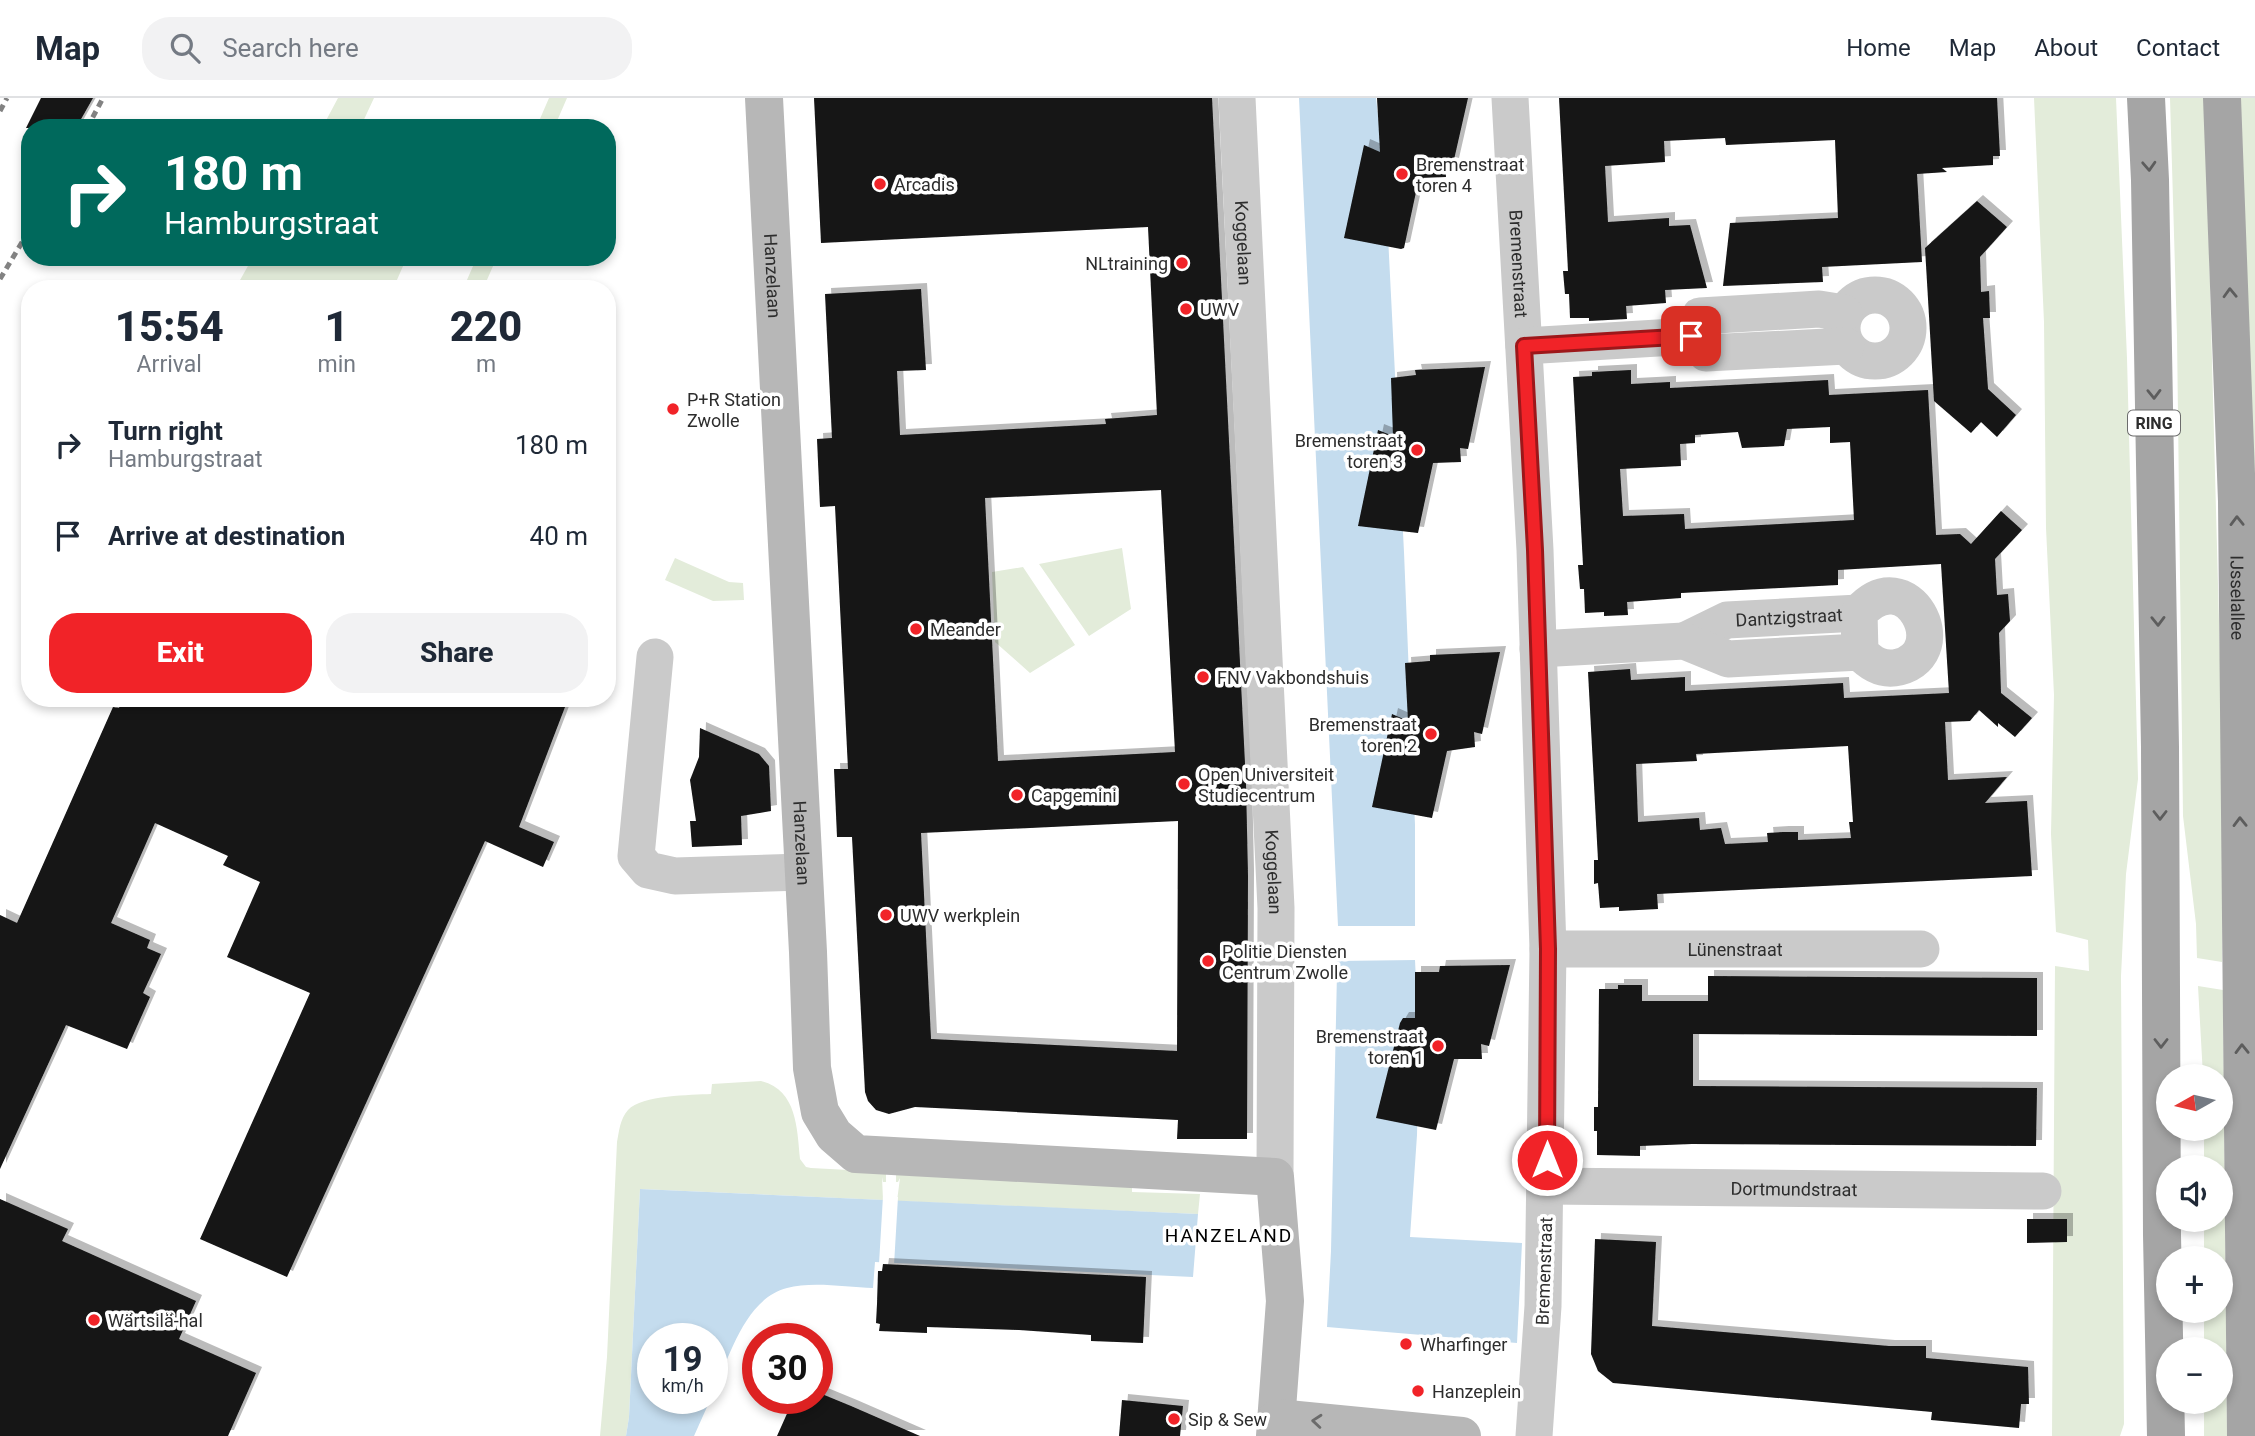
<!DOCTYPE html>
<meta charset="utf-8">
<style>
:root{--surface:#fff;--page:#f2f2f3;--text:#1f2937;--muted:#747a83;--line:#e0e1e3;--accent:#f12328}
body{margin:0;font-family:Roboto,sans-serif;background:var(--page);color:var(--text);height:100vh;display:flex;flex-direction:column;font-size:26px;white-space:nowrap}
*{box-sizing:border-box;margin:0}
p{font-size:23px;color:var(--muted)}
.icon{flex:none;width:38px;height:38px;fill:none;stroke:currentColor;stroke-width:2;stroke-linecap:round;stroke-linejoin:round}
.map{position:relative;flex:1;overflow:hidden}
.drawer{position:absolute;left:21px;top:182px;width:595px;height:427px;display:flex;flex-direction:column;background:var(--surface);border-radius:28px;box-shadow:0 4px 10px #0003}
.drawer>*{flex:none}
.hud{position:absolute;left:21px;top:21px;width:595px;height:147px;border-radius:28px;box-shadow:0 4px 10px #0003;background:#00695c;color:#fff;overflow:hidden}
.needle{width:46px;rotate:262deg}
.controls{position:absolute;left:2156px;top:966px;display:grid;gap:14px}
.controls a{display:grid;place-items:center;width:77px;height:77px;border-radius:50%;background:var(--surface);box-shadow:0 4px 10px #0003;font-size:35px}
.speed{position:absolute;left:637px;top:1225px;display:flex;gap:14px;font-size:35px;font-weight:700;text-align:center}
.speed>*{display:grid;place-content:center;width:91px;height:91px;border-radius:50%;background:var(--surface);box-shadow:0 4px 10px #0003;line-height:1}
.speed small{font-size:18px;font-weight:400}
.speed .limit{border:10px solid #d22;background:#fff;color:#111}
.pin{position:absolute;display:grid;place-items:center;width:60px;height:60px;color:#fff;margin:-30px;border-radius:14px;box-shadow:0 4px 10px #0006}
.me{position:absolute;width:77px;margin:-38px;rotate:0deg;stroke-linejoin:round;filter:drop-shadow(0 0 5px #0008)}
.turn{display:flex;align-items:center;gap:24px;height:147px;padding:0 28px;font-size:32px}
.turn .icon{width:91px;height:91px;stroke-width:2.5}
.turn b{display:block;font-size:49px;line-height:60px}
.eta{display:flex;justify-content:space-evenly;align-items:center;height:119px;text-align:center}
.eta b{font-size:42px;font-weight:800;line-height:49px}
.primary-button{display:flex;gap:14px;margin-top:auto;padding:14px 28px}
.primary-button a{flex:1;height:80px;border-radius:28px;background:var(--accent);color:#fff;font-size:28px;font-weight:800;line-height:80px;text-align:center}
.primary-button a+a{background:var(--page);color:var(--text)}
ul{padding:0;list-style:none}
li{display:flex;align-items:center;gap:21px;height:91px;padding:0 28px}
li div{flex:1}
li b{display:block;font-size:26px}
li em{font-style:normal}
header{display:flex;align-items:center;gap:42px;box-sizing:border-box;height:98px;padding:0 35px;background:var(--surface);border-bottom:2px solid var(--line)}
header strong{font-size:33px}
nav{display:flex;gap:38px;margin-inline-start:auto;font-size:24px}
.search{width:490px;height:63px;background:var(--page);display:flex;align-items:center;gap:18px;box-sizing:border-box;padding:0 24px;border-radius:28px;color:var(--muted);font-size:26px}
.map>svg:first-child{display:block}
.green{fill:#e3ecda}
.water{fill:#c4dcee}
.pier{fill:#fff}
.building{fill:#141414;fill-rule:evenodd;filter:url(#shadow)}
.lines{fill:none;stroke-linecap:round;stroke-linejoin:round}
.street{stroke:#cacaca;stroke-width:37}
.secondary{stroke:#b7b7b7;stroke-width:38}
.primary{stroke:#a5a5a5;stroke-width:38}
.rail{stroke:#828282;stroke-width:5;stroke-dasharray:7 5;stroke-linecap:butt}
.oneway{stroke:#5d5d5d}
.oneway2{stroke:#6b6b6b}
.route-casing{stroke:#9d171a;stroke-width:18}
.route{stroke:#f12328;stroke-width:12}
.poi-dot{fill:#f12328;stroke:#fff;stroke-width:2.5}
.labels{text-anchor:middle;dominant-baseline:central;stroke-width:7;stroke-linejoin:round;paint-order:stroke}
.shield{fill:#fff;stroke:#6c6c6c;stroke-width:2}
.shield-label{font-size:16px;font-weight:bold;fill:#2d2d2d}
.poi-label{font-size:18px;fill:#2d2d2d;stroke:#fff;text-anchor:start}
.street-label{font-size:18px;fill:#2d2d2d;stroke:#fff}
.neighbourhood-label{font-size:19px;letter-spacing:2px;fill:#000;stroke:#fff}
</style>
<header>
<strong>Map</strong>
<div class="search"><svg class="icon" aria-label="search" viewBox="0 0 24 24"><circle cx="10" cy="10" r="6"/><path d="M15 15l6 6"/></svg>Search here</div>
<nav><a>Home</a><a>Map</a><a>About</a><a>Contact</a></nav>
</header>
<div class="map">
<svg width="2255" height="1338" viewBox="0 0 2255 1338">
<defs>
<filter id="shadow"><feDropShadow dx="6" dy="-6" stdDeviation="0" flood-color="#0004"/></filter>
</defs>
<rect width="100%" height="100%" fill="#fff"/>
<path class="green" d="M338,0H374L360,30H322Z
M549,0H567L554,30H536Z
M2034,0H2116L2127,260L2138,681L2126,776L2121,878L2124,1326L2120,1338H2052L2055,868L2089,873L2088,842L2056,834L2051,736L2054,597L2046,430L2044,224Z
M2170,0H2205L2224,711L2222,864L2197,860L2196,826L2183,718L2177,238Z
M2239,0H2255V482Z
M253,159H407L393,191H235Z
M477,159H497L483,191H463Z
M1122,450L1131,511L1089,538L1039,466Z
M675,460L729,484L743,485L744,502L713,503L665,482Z
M1023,469L1075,547L1030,575L995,544L992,474Z
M2198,888L2223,892L2227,1338H2204V1304H2221V1251H2204V1213H2221V1160H2204V1122H2221V1069H2204V1031H2221V978H2203Z
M761,983C797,992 797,1030 800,1061L806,1069L811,1070L886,1074V1084H883L882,1079L883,1102L640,1091L629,1319L626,1338H600L607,1259L617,1044C619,1033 620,1021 628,1012C642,997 691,997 711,996L712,986Z
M896,1075L1132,1085V1094L1200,1096L1198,1116L897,1103L900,1080L898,1084H896Z"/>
<path class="water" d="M1299,0H1376L1385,79L1404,454L1415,727V862L1419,946L1417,1037L1410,1139L1522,1145L1517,1245L1327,1229L1331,1153L1338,828Z
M640,1091L1198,1116L1193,1179L875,1164L873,1190C847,1189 811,1183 787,1190C744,1201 729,1261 712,1297V1241H653V1300H711L694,1338H626L629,1319Z"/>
<path class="pier" d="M1336,828H1416V862L1337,863Z
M883,1098L898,1099L894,1167L879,1166Z"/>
<path class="building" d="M41,0H93L76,30H26Z
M814,0H1212L1246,686L1248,778L1247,1041H1177L1178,1022L915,1009L889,1016L876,1012L868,1003L865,994L852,739H837L834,671H848L835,408L820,409L817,341L832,340L825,196L921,191L926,272L897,273L900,337L1106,326L1105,321L1157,317L1148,129L821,145ZM1161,392L1175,654L998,663L985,400ZM1178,723L1177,953L931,941L921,735Z
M1377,0H1468L1453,66L1445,64L1446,79L1419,80L1404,150L1401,151L1344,140L1364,47L1380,54Z
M1559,0H1997L2000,58H1993V67L1942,70L1947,74L1917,76L1922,164L1822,169L1823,184L1723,188L1730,125L1838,120L1835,42L1726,47L1725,40L1664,43L1665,64L1605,68L1608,124L1669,120V128L1690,127L1707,190L1665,192L1666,205L1626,208L1627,221L1589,223V220H1570L1569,196H1565L1563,173H1568Z
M1977,103L2007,129L1980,159L1981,194L1989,193L1990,220H1983L1988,291L2016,317L1997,339L1981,324L1971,335L1934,303L1925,150Z
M1485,269L1468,351L1460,350L1461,364L1433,365L1418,435L1358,428L1378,332L1393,338L1391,280L1416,277L1415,272Z
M1631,272V286L1670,284V290L1828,282L1829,297L1928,292L1936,437L1960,436L1971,446L2001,413L2022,432L1995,461L1997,497L2008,496L2010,523L1999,535L2001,595L2032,620L2015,639L1998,625V629L1979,612L1970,623L1945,624L1948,682L2007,679L1985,705L2027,703L2032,778L1657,796L1658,811L1619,813V809L1600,810L1598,785L1594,786V762H1598L1588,574L1630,571L1631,582L1685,579V593L1843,585L1844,600L1949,595L1941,466L1838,472V487L1681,495V500L1627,504L1628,517L1604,518V514L1585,515L1584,491H1580L1578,467H1583L1573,279L1592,278V274ZM1830,329V345L1850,344L1854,422L1685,431L1684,416L1623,418L1620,371L1681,368L1680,346L1695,345V337L1738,334L1742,350L1784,348L1787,331ZM1848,648L1853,724H1849L1851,740L1798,742V734H1783L1767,735L1768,744L1725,746L1721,730L1700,732L1699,720L1638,724L1636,666L1697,663L1696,656Z
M1500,554L1482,636L1474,634L1475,649L1447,653L1432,720L1372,709L1392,616L1408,623L1405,565L1430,563V557Z
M123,600H544L565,609L519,729L554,744L543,769L485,743L287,1179L200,1141L310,895L227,859L260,784L223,767L228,758L155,725L111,825L150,842L147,850L161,856L143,895L150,899L127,951L66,927L0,1071V817L17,825L113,609L119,610Z
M700,630L759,656L769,668L771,713L741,718L742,747L692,749L690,723H696L690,682L699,659Z
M1510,867L1489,948L1481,946L1482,961H1454L1436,1032L1376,1020L1400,925L1403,920H1415V874H1439L1440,868Z
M1708,878L2037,880V938L1693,936V988L2037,990L2036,1048L1692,1046L1640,1048V1058L1597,1057V1033H1594V1009H1598L1599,891H1618V887H1642V903H1708Z
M0,1101L68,1131L62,1143L196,1203L179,1241L256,1275L228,1338H0Z
M2027,1121H2067V1144L2027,1145Z
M1595,1141L1656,1144L1652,1228L1889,1248H1926V1260L2028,1269L2029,1306H2021L2019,1330L1931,1322L1932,1314L1613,1285L1598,1273L1591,1256Z
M883,1166L1146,1179L1143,1245L1091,1243V1237L1019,1232L927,1229V1235L879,1233L880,1226L876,1225L877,1206L878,1173H882Z
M817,1294L851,1308L920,1338H777L794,1300H817Z
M1122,1302L1183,1308L1180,1338H1119Z"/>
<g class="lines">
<g class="street">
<path id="s1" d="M1237,0L1276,810L1275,1079"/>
<path id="s2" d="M1510,0L1535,452L1548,851L1543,1208L1534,1338"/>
<circle cx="1875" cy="230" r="33"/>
<path d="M1691,238L1700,218L1819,211L1844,215"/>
<path d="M1524,248L1691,238L1706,255L1846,248"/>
<path id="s3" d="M1684,543L1727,522L1859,515"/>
<path d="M1538,551L1684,543L1728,561L1860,554C1871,566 1883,573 1899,569C1956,554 1907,460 1859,515L1860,554"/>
<path d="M655,559L636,758L648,772L675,778L803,774"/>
<path id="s4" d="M1548,851H1921"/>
<path id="s5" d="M1546,1088L2043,1093"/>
</g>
<g class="secondary">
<path id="s6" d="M764,0L808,854L812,970L820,1014L834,1037L856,1056L1275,1079L1285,1203L1275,1338"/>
<path d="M1277,1320L1462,1338"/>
</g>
<g class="primary">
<path d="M2146,0L2150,82L2160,649L2162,1137L2166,1338"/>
<path id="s7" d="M2222,0L2237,403L2246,1338"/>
</g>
<path class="rail" d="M0,13L7,0
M87,30L103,0
M0,181L30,131"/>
</g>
<defs><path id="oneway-chevron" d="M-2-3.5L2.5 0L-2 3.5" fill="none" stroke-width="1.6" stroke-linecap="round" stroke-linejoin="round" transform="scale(1.75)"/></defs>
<g class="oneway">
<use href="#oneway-chevron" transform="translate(2149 68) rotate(87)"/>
<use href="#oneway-chevron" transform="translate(2230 195) rotate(-92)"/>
<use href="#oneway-chevron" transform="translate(2154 296) rotate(89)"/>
<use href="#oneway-chevron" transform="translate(2237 423) rotate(-91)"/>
<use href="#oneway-chevron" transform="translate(2158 523) rotate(89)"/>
<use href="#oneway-chevron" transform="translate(2160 717) rotate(90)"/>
<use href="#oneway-chevron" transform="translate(2240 724) rotate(-91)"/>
<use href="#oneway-chevron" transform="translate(2161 945) rotate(90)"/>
<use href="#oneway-chevron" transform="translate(2242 951) rotate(-91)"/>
</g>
<use class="oneway2" href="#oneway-chevron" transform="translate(1317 1323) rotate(-175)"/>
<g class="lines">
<defs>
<path id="route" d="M1547,1062L1548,851L1535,452L1524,248L1691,238"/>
</defs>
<use href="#route" class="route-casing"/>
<use href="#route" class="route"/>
</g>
<g class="poi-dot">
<circle cx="1402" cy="76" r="7"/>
<circle cx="880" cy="86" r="7"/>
<circle cx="1182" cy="165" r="7"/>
<circle cx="1186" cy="211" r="7"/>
<circle cx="673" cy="311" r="7"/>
<circle cx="1417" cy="352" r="7"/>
<circle cx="916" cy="531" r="7"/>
<circle cx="1203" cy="579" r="7"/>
<circle cx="1431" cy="636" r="7"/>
<circle cx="1184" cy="686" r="7"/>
<circle cx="1017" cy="697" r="7"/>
<circle cx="886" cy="817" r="7"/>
<circle cx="1208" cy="863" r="7"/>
<circle cx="1438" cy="948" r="7"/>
<circle cx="94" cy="1222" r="7"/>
<circle cx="1406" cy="1246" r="7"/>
<circle cx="1418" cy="1293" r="7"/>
<circle cx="1174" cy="1321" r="7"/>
</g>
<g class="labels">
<rect class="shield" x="2128" y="312.5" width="52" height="25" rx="5"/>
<g class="shield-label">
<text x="2154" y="325">RING</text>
</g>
<g class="poi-label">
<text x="1416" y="66">Bremenstraat<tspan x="1416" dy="21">toren 4</tspan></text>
<text x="894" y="86">Arcadis</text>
<text x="1168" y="165" text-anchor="end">NLtraining</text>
<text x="1200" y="211">UWV</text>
<text x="687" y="301">P+R Station<tspan x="687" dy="21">Zwolle</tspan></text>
<text x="1403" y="342" text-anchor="end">Bremenstraat<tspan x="1403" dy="21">toren 3</tspan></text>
<text x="930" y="531">Meander</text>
<text x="1217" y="579">FNV Vakbondshuis</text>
<text x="1417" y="626" text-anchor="end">Bremenstraat<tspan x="1417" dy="21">toren 2</tspan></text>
<text x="1198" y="676">Open Universiteit<tspan x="1198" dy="21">Studiecentrum</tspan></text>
<text x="1031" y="697">Capgemini</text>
<text x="900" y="817">UWV werkplein</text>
<text x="1222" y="853">Politie Diensten<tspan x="1222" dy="21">Centrum Zwolle</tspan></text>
<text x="1424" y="938" text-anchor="end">Bremenstraat<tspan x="1424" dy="21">toren 1</tspan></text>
<text x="108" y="1222">Wärtsilä-hal</text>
<text x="1420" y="1246">Wharfinger</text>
<text x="1432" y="1293">Hanzeplein</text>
<text x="1188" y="1321">Sip &amp; Sew</text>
</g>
<g class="street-label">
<text stroke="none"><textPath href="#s1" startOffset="145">Koggelaan</textPath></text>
<text stroke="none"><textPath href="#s2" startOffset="166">Bremenstraat</textPath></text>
<text stroke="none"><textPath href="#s6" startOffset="178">Hanzelaan</textPath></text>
<text stroke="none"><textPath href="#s7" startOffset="500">IJsselallee</textPath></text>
<text stroke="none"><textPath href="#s3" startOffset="110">Dantzigstraat</textPath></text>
<text stroke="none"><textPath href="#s6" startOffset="746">Hanzelaan</textPath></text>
<text stroke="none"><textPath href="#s1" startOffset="775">Koggelaan</textPath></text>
<text stroke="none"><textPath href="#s4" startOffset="187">Lünenstraat</textPath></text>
<text stroke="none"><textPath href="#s5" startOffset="248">Dortmundstraat</textPath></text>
<text transform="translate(1544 1173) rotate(-88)">Bremenstraat</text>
</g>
<g class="neighbourhood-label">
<text x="1229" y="1137">HANZELAND</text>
</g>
</g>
</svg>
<div class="controls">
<a><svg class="needle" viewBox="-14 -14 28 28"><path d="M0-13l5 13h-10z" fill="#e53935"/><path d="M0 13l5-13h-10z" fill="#747a83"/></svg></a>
<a><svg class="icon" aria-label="sound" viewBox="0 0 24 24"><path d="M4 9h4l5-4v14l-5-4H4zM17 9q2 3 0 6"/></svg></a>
<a>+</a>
<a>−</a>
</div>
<div class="speed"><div>19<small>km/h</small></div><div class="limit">30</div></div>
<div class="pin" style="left:1691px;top:238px;background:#d93025"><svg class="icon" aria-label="arrive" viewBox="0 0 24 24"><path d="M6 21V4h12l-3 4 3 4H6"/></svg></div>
<svg class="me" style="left:1547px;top:1062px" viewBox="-20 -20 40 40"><circle r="17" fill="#f12328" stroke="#fff" stroke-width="3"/><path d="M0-11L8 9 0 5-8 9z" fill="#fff"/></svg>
<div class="hud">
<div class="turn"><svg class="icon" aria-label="right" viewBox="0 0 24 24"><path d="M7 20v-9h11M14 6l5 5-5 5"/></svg><div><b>180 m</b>Hamburgstraat</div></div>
</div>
<section class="drawer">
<div class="eta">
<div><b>15:54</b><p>Arrival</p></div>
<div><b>1</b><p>min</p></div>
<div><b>220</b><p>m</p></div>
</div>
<ul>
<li><svg class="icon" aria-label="right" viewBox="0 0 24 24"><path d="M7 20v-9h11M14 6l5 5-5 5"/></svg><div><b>Turn right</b><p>Hamburgstraat</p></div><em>180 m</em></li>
<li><svg class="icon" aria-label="arrive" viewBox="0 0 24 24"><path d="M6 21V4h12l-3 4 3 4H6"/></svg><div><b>Arrive at destination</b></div><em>40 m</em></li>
</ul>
<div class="primary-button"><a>Exit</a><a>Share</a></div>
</section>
</div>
